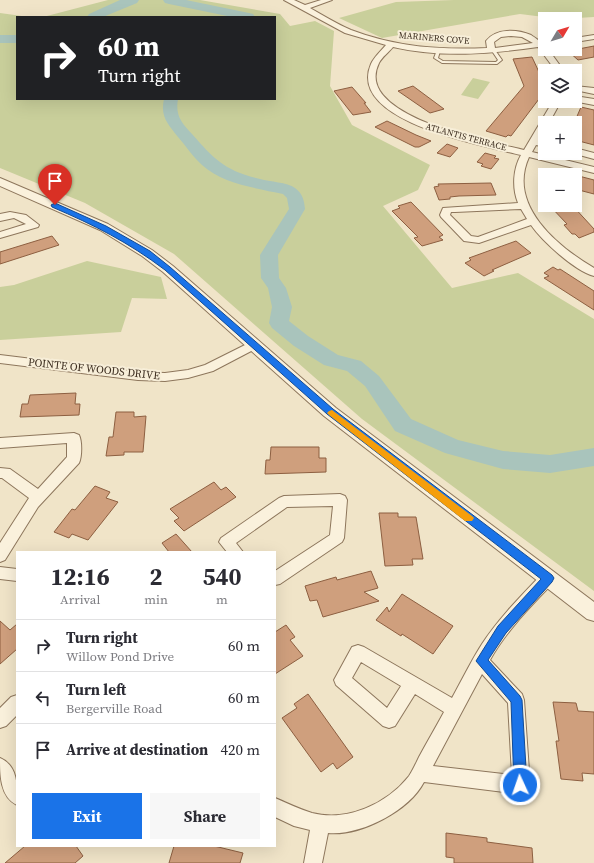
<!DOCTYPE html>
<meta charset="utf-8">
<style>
:root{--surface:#fff;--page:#f7f7f7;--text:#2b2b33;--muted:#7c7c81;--line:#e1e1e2;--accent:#1a73e8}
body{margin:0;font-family:"Source Serif 4",serif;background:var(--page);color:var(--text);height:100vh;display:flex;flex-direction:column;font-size:15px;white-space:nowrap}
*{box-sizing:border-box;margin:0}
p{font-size:13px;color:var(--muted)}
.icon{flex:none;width:22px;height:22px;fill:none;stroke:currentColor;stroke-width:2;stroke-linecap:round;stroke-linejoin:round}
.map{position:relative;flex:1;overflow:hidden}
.panel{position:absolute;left:16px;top:551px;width:260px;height:296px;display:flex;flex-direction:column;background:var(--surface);border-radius:0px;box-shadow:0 4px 16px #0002}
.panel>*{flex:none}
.hud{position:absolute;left:16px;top:16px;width:260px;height:84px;border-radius:0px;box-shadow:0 4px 16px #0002;background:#202124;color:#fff;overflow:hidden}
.needle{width:26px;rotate:52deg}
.fabs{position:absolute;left:538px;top:12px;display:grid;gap:8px}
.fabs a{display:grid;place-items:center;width:44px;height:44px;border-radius:0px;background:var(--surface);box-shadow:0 4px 16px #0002;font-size:20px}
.pin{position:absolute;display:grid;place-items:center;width:34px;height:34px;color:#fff;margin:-41px -17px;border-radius:50% 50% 50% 0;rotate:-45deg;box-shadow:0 0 4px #0007}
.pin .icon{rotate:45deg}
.me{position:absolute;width:44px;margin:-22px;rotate:357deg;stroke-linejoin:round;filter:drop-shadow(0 0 3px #0008)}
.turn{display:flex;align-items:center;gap:14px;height:84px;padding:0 16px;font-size:18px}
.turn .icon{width:52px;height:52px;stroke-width:2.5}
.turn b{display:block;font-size:28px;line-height:34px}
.eta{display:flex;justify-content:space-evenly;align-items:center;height:68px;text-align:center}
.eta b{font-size:24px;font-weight:700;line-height:28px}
.action{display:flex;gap:8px;margin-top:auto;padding:8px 16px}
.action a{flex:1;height:46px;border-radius:0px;background:var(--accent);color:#fff;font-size:16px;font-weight:700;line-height:46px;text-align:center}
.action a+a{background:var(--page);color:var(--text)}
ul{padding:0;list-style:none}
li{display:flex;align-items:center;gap:12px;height:52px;padding:0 16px;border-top:1px solid var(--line)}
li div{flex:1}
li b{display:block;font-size:15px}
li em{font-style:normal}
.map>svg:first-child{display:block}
.green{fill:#c9cf9b}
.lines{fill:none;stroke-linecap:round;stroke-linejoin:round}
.river{fill:#a9c4bc;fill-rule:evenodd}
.building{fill:#cf9f7d;stroke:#8d5f41}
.service-casing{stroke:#8d765c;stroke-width:2}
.minor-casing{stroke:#8d765c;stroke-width:2}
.tertiary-casing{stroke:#8d765c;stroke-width:2}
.service{fill:#faf1dc;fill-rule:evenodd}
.minor{fill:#faf1dc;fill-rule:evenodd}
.tertiary{fill:#faf1dc;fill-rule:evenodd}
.route{fill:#1a73e8;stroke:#114b97}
.slow{fill:#f59e0b}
.labels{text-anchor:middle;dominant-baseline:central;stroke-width:4;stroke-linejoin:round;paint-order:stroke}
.far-street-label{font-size:9px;fill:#3d2e20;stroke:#f7eed8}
.street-label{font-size:11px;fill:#3d2e20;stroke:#f7eed8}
</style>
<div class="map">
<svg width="594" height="863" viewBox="0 0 594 863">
<rect width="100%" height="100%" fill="#f0e4c8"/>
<path class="green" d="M108,0H200L280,14L290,26L315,21L334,31L330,86L352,125L430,165L418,190L383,206L452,288L518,273L594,319V591L362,419L174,254L85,203L0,168V13L29,17H17V99H275V17H43Z
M454,0H594V17L560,19L520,14L382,38L339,18L396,2Z
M473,78L490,82L478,99L461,95Z
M87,261L161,277L167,299L132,298L121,332L0,340V287L14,285Z"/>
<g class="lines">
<path class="river" d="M120,0H139L137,3L103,17H87L89,14Z
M163,0H186L249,13L253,14L255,17H232L169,4L165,3Z
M0,35H17V43H0Z
M164,99H178C175,116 182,123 192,134C214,159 225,171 260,179C270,182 287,182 295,188C303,194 304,200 305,209L278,255L279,278L286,288L292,307L289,321L308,336L338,355L361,361L379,376L411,419L458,440L503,451L550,455L594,448V466L550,473L503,469L445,453L395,431L365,386L347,371L324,365L294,346L272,328L269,323L272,307L268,288L261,278L260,255L289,209L287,198L283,194C256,188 223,184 202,165C193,157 186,146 178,137C168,124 160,117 164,99Z"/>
</g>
<path class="building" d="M594,46V57L578,60L568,51Z
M532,57L545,85V91L511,136L508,135L506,137L486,131L524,86L513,59Z
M413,86L444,109L430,113L398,91Z
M352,87L366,103H364L371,112L353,115L334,91Z
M581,107L594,110V145L575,140V121Z
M387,121L416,135L431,141L419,147H415L375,127Z
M447,144L458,148L450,157L437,153Z
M485,153L496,156L494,158L499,159L491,169L481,166L483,164L477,162Z
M575,175L594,180V194L575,189Z
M491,183L496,195L459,196L450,197V199L439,200L434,187L439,186L438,184Z
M411,202L443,235L439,237L443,240L422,246L414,238L418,237L392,211L400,208L398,206Z
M549,205H572L594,229V232L579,238L575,234H572L564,225L567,224Z
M52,236L59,245L0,264V252Z
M516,241L531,253L492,270L494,271L484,276L465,263L471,260L469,258Z
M553,267L558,270L560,269L594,291V310L544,278L549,276L544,273Z
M76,393L75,404H80L79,415L20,417L22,404H28L30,395Z
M116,412H134V417L146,416L143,452H124V455L106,456L109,437H113Z
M271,447H319V458H326V472L265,474L266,460H270Z
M214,482L221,490L226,487L236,497L184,531L174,521L179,518L170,509Z
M95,486L110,492L106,498L118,502L88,540L72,534L69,538L54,532L72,509L75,510Z
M379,513H398V517H416L423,559H412L413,565L385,566Z
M176,534L192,552H169L162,543Z
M371,571L378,588L364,592L379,601L323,617L317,600L310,601L305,586L336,577L337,580Z
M402,594L453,626L433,654L402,634L401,636L376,620L387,607L389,612Z
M0,621L10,630L17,624V649L0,664Z
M286,625L295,637L290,640L303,656L275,674V632Z
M308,694L353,757L337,769L333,763L321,772L282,718L297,708L294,704Z
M553,702L576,703L578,711L594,712V774L582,773L583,781L561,779L556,741H559Z
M446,833L487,838V842L532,848L533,863H454V858L446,857Z
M25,846H76L83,856L75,863H5Z
M174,846H214L243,853L240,863H169Z"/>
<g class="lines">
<defs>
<path id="service" d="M437,50L440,51L438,58L443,61L496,62L498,60L492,51L494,50H495L502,60L497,64L442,63L434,58Z"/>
<path id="minor" d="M284,0H294L305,5L321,0H332L310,8C324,16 337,24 351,30C395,47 440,50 487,48L486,41C496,28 517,29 531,35C536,38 539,42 545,42V49H548L564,71H556L538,47C490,54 441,58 393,47C389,52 382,57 379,63C352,117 492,142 524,150L553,101H561L549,123H545V130L539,140L545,141V147L536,145L532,152L594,167V173L529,157C507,205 557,246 594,268V276C575,271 542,241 531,225L479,243L464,241L441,217L440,215L443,208L518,203C512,188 513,169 521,155C486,146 346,122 371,64C374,57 381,51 386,45L345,33ZM511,36L522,37L533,43L495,48L494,42L501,37ZM521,209L527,219L478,237L471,236L450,215L451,212H455Z
M594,35V39L575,42V38Z
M575,86L594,88V94L575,90Z
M575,96L594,99V105L573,101H575Z
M575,148L594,153V159L572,153H575Z
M10,212L26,215L39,225L38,227L0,238V232L26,224L14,218L0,221V214Z
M253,341L257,342L259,345L257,348L213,371L188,378L165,381L138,380L0,363V355L138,372L165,373L188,370L205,365Z
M74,433L79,435C82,441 82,456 79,463L38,507L5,560L0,562V543L29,498L2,478H0V468L10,469L38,489L67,457V443L0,448V438Z
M340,494L345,496L347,500L344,538L342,542L280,584L275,585V571L330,535L333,506L287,507L236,543L243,552H227L219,542L221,538L279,498L284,496Z
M0,567L17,569V581L0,579Z
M548,572L553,573L556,578L553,583C531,606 506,631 490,660L522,694L524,700L530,785L527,791L521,794L424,782C409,811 360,836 328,833L322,863H304L310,830L294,826L275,817V798C287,803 299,809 312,813C347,822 387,804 409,776C413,770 416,763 419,757C427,742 436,727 444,712L415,694L395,726L389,728L383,726L336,685L334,680L352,647L358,645L364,647L452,698C462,680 471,661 482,644C499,618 521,596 543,573ZM361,662L401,686L387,708L352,678ZM482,674L508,703L512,775L433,766Z
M17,695V715L6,726L0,728V708L11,697Z
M0,758C19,766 17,788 17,805C0,797 0,775 0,758Z"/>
<path id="tertiary" d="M0,178L108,224L152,250L173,266L336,408L594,602V621L587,619L324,416L163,272L142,256L100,230L0,186Z"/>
</defs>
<use href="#service" class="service-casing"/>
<use href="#minor" class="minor-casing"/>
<use href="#tertiary" class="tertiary-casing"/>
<use href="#service" class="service"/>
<use href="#minor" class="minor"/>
<use href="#tertiary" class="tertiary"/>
</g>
<path class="route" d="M55,203L106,226L150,251L170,267L333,409L552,575L554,578L552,582L506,633L488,660L520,696L522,700L527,785L525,789L520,791L516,789L514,785L511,702L476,661L498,626L541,579L327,414L165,270C128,242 94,225 52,207L51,205Z"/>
<path class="slow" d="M332,410L472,516L474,518L472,521H465L329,415L327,413L329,411Z"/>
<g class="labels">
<g class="far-street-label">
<text transform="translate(434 38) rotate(5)">MARINERS COVE</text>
<text transform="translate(466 137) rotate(15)">ATLANTIS TERRACE</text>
</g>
<g class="street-label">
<text transform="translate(94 369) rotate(6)">POINTE OF WOODS DRIVE</text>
</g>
</g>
</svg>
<div class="fabs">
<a><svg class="needle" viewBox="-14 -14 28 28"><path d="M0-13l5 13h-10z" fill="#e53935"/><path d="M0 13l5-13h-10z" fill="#7c7c81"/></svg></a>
<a><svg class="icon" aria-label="layers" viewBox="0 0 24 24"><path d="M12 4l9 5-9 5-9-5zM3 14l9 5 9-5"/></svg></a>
<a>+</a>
<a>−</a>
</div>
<div class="pin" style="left:55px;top:205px;background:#d93025"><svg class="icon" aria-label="arrive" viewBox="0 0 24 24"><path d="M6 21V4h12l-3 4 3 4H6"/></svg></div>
<svg class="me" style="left:520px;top:785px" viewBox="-20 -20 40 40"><circle r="17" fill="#1a73e8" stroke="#fff" stroke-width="3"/><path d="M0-11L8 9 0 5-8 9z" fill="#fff"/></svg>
<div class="hud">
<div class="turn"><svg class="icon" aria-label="right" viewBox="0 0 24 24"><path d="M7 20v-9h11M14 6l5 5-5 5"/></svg><div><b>60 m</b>Turn right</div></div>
</div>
<section class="panel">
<div class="eta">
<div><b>12:16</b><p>Arrival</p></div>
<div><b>2</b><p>min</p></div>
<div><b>540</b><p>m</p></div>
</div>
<ul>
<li><svg class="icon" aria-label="right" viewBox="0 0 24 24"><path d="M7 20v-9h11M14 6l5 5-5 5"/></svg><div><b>Turn right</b><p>Willow Pond Drive</p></div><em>60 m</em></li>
<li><svg class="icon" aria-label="left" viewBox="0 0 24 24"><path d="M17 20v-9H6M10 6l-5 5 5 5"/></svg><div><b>Turn left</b><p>Bergerville Road</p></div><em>60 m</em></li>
<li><svg class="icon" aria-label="arrive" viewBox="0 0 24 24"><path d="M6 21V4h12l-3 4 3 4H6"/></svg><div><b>Arrive at destination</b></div><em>420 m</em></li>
</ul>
<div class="action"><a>Exit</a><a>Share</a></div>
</section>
</div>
